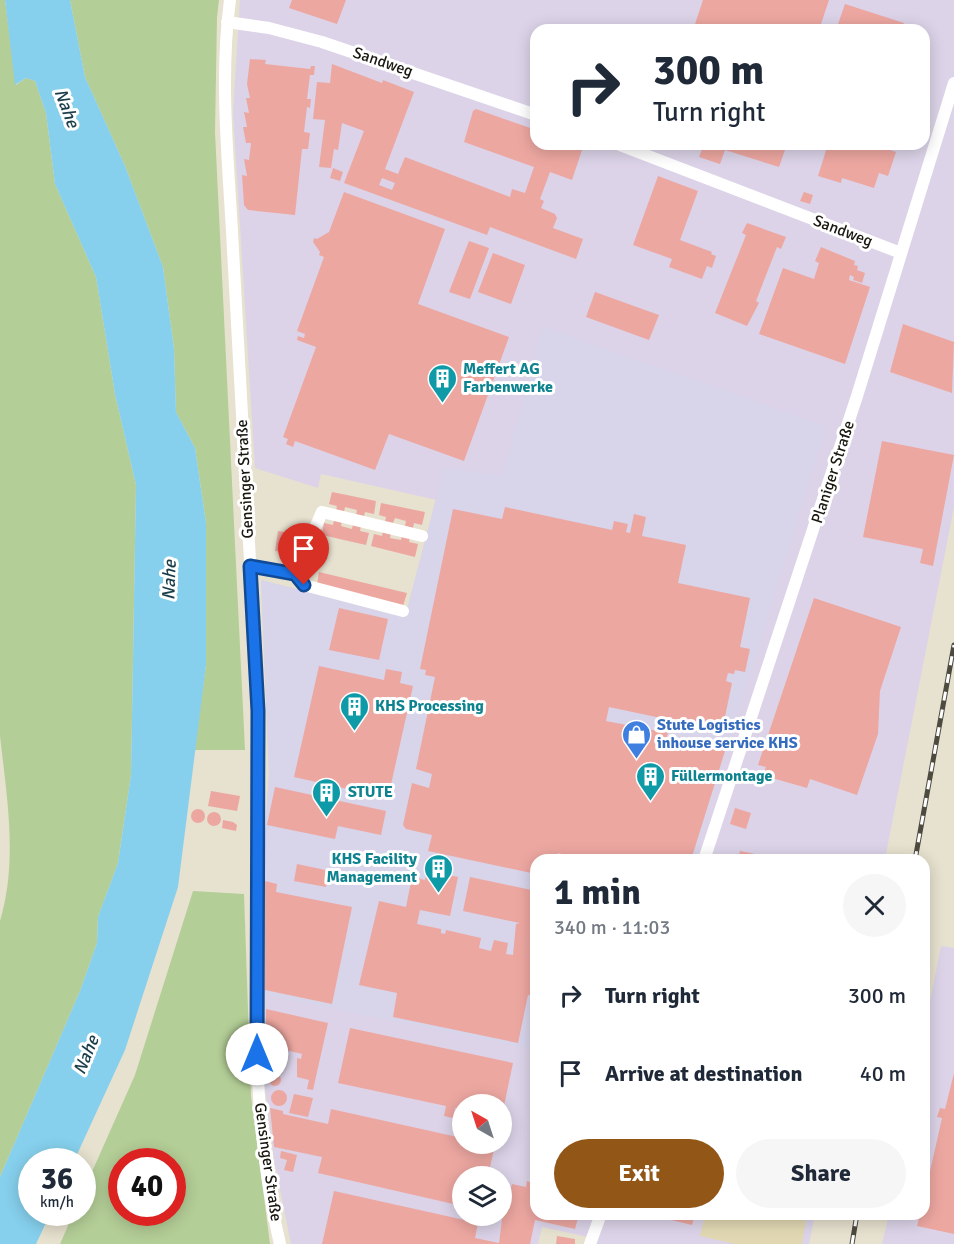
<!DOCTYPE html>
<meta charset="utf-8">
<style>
:root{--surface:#fff;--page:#f6f6f7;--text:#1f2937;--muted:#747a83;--accent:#925616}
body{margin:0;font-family:Signika,sans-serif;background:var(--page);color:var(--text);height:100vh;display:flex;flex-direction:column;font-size:22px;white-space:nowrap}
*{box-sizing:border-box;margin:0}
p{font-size:20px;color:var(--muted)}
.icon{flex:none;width:33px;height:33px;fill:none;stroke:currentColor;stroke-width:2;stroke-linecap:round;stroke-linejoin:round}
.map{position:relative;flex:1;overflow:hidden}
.side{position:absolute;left:530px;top:854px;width:400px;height:366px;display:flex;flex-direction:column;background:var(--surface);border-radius:18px;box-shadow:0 3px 15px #0003}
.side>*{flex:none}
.banner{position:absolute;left:530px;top:24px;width:400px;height:126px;border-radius:18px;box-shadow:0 3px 15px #0003;background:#fff;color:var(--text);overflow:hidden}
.needle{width:39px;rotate:321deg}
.buttons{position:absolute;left:452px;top:1094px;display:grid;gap:12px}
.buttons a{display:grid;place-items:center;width:60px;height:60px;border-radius:50%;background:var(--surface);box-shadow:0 3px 15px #0003;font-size:30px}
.speed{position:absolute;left:18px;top:1148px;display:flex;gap:12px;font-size:30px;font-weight:700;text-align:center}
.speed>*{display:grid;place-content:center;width:78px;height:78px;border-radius:50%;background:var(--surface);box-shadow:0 3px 15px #0003;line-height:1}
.speed small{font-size:15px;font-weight:400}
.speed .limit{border:9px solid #d22;background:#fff;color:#111}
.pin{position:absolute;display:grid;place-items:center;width:51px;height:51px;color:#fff;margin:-62px -26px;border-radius:50% 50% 50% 0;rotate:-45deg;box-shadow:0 0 6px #0007}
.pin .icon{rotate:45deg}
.me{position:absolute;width:66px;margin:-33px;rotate:0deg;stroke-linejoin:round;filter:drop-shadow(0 0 4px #0008)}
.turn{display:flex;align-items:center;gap:21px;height:126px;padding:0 24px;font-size:27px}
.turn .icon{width:78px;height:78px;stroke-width:2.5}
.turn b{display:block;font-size:42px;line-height:51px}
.round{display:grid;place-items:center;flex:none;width:63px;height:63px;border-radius:32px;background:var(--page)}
.overview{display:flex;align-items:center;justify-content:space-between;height:102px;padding:0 24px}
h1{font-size:36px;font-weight:800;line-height:45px}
.cta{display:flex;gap:12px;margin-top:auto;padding:12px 24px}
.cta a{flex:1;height:69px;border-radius:36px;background:var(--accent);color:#fff;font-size:24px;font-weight:800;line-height:69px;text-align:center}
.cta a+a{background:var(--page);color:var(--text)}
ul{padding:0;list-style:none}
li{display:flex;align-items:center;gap:18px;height:78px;padding:0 24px}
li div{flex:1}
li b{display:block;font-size:22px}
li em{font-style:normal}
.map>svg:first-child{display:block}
.commercial{fill:#dcd3e8;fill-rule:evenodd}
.industrial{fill:#d8d4ea}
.green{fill:#b4ce97;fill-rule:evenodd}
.sand{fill:#e1d8b3}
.water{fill:#86d0ed}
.building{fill:#eda7a1;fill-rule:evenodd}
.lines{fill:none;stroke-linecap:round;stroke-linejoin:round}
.minor{stroke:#fff;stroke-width:12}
.rail-casing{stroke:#4d4a40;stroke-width:5}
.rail{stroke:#fff;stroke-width:3;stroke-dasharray:9;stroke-linecap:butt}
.route-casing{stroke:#114b97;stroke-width:15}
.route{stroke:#1a73e8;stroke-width:10}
.labels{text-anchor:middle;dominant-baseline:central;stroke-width:6;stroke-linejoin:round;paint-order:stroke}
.street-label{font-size:16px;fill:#191710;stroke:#fff}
.culture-label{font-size:16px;font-weight:bold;fill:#0d838f;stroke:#fff;text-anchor:start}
.shop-label{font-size:16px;font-weight:bold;fill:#366cbe;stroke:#fff;text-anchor:start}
.water-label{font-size:18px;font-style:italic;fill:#1a3d4a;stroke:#fff}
</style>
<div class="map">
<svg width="954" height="1244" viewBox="0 0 954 1244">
<rect width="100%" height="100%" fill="#e7e1cf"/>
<path class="commercial" d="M240,0H954V507L885,859L536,860V1214H815L809,1244H596L597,1239L542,1227L538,1244H291L274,1160L263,1072V867L269,773L261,580L405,617L437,500L321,474L318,488L255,468L233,112ZM536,30H924V144H536ZM462,1104H501V1143H462ZM462,1176H501V1215H462Z
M941,946L954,948V1244H882L889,1214H924V1032Z"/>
<path class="industrial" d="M543,327L826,426L694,859L536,860V1028L531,1049L263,995V867L269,773L261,580L405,617L444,467L502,476Z"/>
<path class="green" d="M0,0H5L16,85L26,78L35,81L46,113L55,184L96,277L115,394L136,485L131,775L118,863L98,917L97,943L80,991L0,1177V921C18,860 7,799 0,736Z
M70,0H219L217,17L215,132L245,750H194L206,665V523L195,448L176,412L174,349L163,267L125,166L85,77Z
M193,891L244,894L251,1096L270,1244H60L74,1212H82L83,1192L135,1075ZM122,1161H172V1212H122Z"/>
<path class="sand" d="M705,1214H807L802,1244H735L700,1236Z"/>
<path class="water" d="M5,0H70L85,77L125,166L163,267L174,349L176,412L195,448L206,523V665L178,887L125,1050L74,1161H32V1212H51L36,1244H0V1177L80,991L97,943L98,917L118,863L131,775L136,485L115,394L96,277L55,184L46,113L35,81L26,78L15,85Z"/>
<path class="building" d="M292,0H346L337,24L289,8Z
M703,0H829L819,30H693Z
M845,4L904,23L901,30H836Z
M250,59L266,60L265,64L310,69L311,66H315L314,75H310L307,99H311L310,108L307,107L304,132L310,133L308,149H302L295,215L248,210L244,205L242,175L247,176L244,159L249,160L251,143H246L243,127H247L244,112L249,113L246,98H250L247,84Z
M332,64L382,83L383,80L414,92L385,169L398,174L405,157L510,197L512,189L525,193L534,167L464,142L473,111L476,109L536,130V144H575L583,147L572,180L550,172L540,199L544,201L541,208L555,214L557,218L553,228L583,239L576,259L490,227L487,235L344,183L364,131L342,123L338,150L334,149L331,168L319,167L325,120L313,119L317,82L330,83ZM382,178L395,183L392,190L379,185Z
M704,144H775L786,147L779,167L725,150L720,164L699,157Z
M828,144H888L886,149L896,152L888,176L879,173L874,188L842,178L841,183L818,176Z
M333,168L343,172L340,181L330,178Z
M658,176L698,191L680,240L712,252L711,254L716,256L712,268L707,266L702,279L669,267L672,259L633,245Z
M344,192L445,229L418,304L509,337L464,461L389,434L375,470L295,441L293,447L286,444L288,439L283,437L316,347L297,340L298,336L304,338L305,334L297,331L324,257L319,255L320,252L313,242L314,238L317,239L329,232Z
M804,192L813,195L810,204L800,201Z
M747,223L786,237L781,249L777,247L756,301L759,303L747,326L715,313L746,235L742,233Z
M469,241L489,248L470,299L449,292Z
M821,247L855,261L854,265L858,266L857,270L865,273L862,283L853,280L854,277L850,275L849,280L870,287L845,364L759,334L783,268L814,279L819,263L815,261Z
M493,253L525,265L511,304L478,292Z
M595,292L659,315L649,340L586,317Z
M903,324L954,342L952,393L890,372Z
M882,441L954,455L933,566L920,563L923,549L863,537Z
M332,492L376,501L374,514L365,512L364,516L356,515L357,510L345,507L344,512L336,510L337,506L329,504Z
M381,503L425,512L422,525L414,523L413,528L405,526L406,521L395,518L393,523L385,522L386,517L379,515Z
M505,507L612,530L614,521L628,524L626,532L630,533L634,514L646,517L642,536L686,545L678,583L750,598L740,647L750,649L745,672L735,670L734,674L728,673L726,681L732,683L722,731L609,707L606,721L668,733L666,739L725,751L691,860H586L558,853L557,860H536V874L428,851L432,835L406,829L403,825L412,783L429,788L432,774L416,769L435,677L425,675L426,670L420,669L453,509L502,519Z
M334,520L342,521L341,526L352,529L353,524L361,526L360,531L369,533L366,545L322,535L324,523L333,525Z
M278,531L292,533L290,553L275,551Z
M383,531L391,533L390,538L401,540L402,535L410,537L409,542L418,544L415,557L371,546L374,534L382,536Z
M319,572L407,593L403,606L317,584Z
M814,598L901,627L880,691L878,734L857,795L810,779L807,788L772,778L763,774L766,767L758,765Z
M339,608L388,619L379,660L329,650Z
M319,666L384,680L386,669L402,672L400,683L413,686L388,798L294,777Z
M275,787L386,811L381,835L338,826L335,839L267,825Z
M211,791L240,796L237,811L208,806Z
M735,808L751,813L746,829L730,824Z
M191 816a7 7 0 1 1 14 0a7 7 0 1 1-14 0Z
M207 819a7 7 0 1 1 14 0a7 7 0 1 1-14 0Z
M223,820L233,822L237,825L236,831L222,828Z
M740,851L760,855L759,860H738Z
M297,864L330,871L326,887L294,881Z
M427,871L458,877L450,916L420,910L417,924L441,929V933L445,934L446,930L481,938L479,948L491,951L494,940L508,943L506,954L513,955L516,924L520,923L463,911L470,877L536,891V959L530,982L535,983L532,996L528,995L518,1043L393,1017L397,993L359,985L379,901L406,907L412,877L425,880Z
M265,881L277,884L276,892L352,907L332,1004L265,990Z
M266,1009L328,1023L313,1090L307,1089L309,1080L297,1077V1058L301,1059L302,1054L282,1049L276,1072L266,1073Z
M350,1028L513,1063L502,1115L501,1104H462V1109L455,1108L453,1118L444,1116L446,1106L338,1083Z
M954,1073V1234L917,1226L920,1214H924V1198L942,1118L937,1117L940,1108L945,1109Z
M269 1080a6 6 0 1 1 12 0a6 6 0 1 1-12 0Z
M271 1098a8 8 0 1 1 16 0a8 8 0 1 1-16 0Z
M294,1094L313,1098L308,1117L289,1113Z
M270,1108L283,1111V1114L328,1124L331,1109L462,1138V1143L495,1145L488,1176H462V1206L318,1173L322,1157L274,1147Z
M281,1151L297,1155L293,1172L284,1170L287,1160L280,1158Z
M527,1181L533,1183L532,1188L536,1189V1214H579L575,1229L535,1220L530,1244H322L334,1191L478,1223L475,1238L499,1243L503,1212H505L512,1184L526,1187Z
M646,1214H695L692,1225Z
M557,1236L575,1239V1244H556Z"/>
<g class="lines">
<path class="minor" d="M230,0C219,82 229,168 233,250C240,403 251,555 258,707C266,886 238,1068 280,1244
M227,22L269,28L322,42L536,115
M617,144L901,253
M250,566L295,574L304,585L403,611
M295,574L322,512L422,536
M704,860L857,396L954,83
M590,1244L601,1214"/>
<defs>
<path id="rail" d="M915,860L954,645
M852,1244L857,1214"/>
</defs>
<use href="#rail" class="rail-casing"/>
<use href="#rail" class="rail"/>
</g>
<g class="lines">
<defs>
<path id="route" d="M257,1054L258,711L250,566L295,574L304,585"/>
</defs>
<use href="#route" class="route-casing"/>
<use href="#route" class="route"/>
</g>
<defs>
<symbol id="building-pin" viewBox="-11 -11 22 30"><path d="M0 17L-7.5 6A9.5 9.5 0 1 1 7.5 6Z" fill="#0f9aa8" stroke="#fff"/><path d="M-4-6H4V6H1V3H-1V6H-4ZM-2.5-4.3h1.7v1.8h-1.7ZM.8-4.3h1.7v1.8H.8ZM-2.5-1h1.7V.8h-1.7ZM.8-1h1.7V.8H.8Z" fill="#fff"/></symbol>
<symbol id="shop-pin" viewBox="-11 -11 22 30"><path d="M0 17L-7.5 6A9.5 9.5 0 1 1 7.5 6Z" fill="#3f7fe0" stroke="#fff"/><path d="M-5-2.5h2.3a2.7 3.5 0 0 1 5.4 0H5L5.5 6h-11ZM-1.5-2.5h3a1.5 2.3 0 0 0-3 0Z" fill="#fff"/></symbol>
</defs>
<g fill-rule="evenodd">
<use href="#building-pin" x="426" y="362" width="33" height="45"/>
<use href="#building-pin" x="338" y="690" width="33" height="45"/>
<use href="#shop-pin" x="620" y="718" width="33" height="45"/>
<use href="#building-pin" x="634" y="760" width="33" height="45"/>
<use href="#building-pin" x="310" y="776" width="33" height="45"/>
<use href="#building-pin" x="422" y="852" width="33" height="45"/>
</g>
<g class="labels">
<g class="street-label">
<text transform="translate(383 62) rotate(19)">Sandweg</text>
<text transform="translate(843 231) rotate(21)">Sandweg</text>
<text transform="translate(833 472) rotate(-72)">Planiger Straße</text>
<text transform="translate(245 479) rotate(-93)">Gensinger Straße</text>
<text transform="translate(268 1162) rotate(82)">Gensinger Straße</text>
</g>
<g class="culture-label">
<text x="463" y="369">Meffert AG<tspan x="463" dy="18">Farbenwerke</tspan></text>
<text x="375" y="706">KHS Processing</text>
<text x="671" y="776">Füllermontage</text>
<text x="348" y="792">STUTE</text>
<text x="417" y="859" text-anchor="end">KHS Facility<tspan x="417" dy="18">Management</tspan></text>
</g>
<g class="shop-label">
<text x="657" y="725">Stute Logistics<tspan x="657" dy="18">inhouse service KHS</tspan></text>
</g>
<g class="water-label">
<text transform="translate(67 108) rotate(69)">Nahe</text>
<text transform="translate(169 580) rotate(-88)">Nahe</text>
<text transform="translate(86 1055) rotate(-68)">Nahe</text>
</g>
</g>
</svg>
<div class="buttons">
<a><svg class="needle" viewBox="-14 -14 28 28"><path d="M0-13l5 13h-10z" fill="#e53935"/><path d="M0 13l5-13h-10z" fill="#747a83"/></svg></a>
<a><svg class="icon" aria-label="layers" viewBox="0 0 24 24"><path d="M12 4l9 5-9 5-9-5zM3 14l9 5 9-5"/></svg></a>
</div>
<div class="speed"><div>36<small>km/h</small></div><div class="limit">40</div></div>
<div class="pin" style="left:304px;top:585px;background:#d93025"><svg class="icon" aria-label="arrive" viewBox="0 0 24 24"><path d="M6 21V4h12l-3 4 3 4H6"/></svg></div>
<svg class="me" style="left:257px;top:1054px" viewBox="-20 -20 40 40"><circle r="19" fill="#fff"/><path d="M0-13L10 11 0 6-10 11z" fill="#1a73e8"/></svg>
<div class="banner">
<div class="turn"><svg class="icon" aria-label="right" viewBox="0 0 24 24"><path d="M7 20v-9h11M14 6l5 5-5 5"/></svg><div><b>300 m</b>Turn right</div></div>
</div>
<section class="side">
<div class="overview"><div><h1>1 min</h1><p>340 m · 11:03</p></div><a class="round"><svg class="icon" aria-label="close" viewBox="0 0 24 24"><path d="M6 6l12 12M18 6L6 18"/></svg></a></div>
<ul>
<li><svg class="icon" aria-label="right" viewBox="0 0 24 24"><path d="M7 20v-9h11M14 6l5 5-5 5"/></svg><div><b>Turn right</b></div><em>300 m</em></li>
<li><svg class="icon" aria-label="arrive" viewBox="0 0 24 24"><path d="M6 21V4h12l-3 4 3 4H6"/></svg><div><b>Arrive at destination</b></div><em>40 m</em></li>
</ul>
<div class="cta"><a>Exit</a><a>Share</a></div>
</section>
</div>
